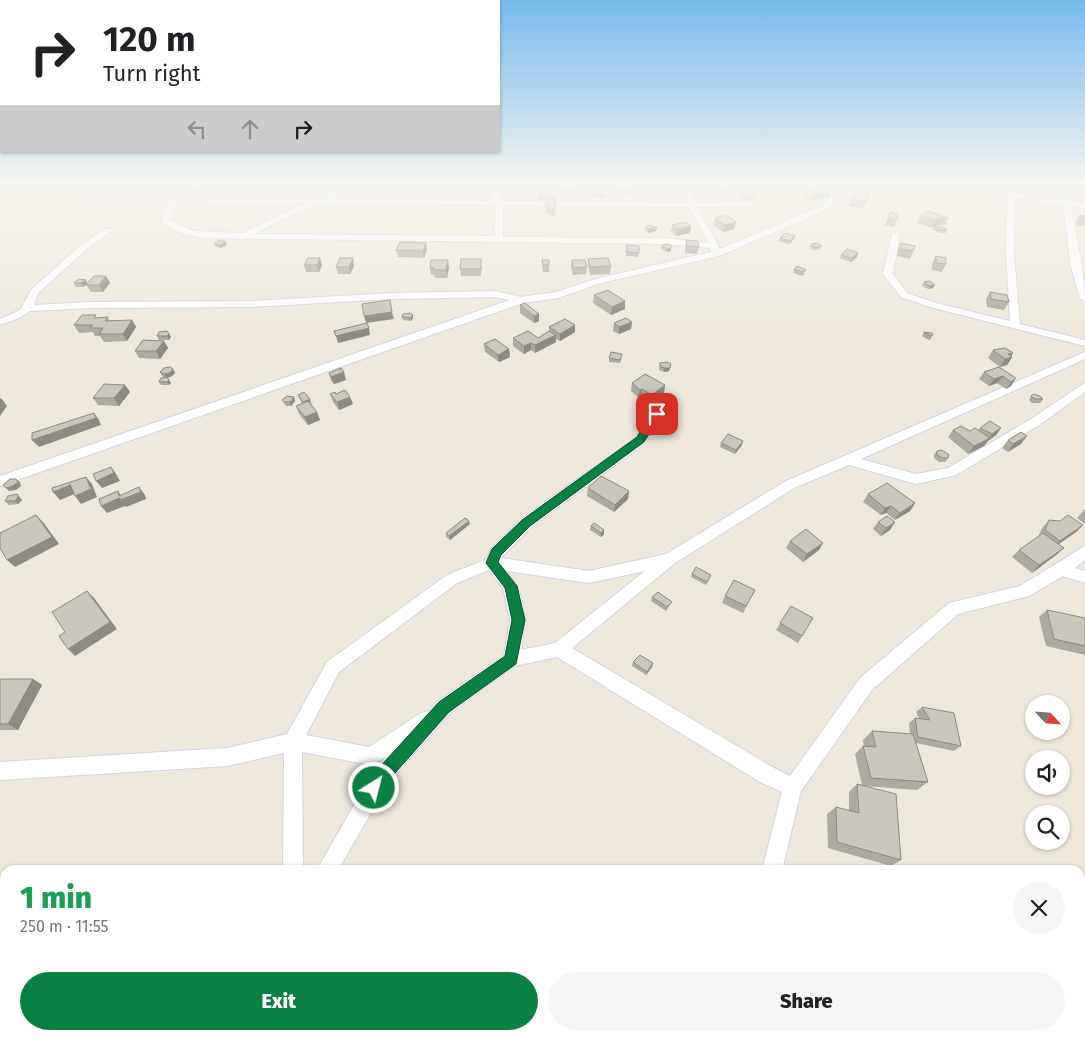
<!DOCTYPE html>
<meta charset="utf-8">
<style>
:root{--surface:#fff;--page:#f6f6f6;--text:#202124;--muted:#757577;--accent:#0b8043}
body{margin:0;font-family:"Fira Sans",sans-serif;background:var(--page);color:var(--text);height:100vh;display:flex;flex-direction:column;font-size:19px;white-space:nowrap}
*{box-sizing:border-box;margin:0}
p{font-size:16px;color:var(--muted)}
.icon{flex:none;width:28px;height:28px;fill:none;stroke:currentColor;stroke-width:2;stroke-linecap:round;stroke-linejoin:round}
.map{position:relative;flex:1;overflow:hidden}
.drawer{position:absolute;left:0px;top:865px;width:1085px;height:175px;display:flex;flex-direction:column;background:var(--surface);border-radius:15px 15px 0 0;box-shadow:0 1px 4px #0004}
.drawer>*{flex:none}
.top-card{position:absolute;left:0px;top:0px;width:500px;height:152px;box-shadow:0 1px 4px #0004;background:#fff;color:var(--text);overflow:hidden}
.needle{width:32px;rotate:116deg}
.buttons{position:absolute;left:1025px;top:695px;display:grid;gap:10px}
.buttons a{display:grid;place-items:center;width:45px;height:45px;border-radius:50%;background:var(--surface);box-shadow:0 1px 4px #0004;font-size:25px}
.pin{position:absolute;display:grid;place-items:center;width:42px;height:42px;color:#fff;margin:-21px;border-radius:10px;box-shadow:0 2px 8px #0006}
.me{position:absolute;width:55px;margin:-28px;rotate:36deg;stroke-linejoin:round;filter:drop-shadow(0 0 4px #0008)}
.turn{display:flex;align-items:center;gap:18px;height:105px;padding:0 20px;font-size:22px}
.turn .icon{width:65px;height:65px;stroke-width:2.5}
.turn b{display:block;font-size:35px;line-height:42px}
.lanes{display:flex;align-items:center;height:48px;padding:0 20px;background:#0003;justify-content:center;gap:25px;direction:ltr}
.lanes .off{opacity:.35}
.round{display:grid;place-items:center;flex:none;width:52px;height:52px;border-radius:26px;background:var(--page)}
.head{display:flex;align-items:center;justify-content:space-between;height:85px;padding:0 20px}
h1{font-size:30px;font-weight:800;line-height:38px;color:#1e9e55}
.action{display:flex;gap:10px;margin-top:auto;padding:10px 20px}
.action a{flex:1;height:58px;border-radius:30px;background:var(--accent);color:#fff;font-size:20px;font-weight:800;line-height:58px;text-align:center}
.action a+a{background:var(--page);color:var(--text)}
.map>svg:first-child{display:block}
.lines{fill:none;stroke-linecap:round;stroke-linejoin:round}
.minor-casing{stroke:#d1d3e5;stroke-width:2}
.path{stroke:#ccc;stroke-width:1;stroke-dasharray:2.5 1;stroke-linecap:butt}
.minor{fill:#fff;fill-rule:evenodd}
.wall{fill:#adaaa1}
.shaded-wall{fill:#8d8b83}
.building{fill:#c9c6bb;stroke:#8d8b83}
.route{fill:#0b8043;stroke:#07532c}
</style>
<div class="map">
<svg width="1085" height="1040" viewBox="0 0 1085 1040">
<rect width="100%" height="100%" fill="#eee8dc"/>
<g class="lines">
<defs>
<path id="minor" d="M336,184H344L336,198L333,199L493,201L489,184H497L501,201L687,203L683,184H691L695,203L749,202L753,204L749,206L697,207L720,249L821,206L841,188L855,184H863L859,190L846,192L827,210L719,256L601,283L558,298L523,303L0,486V476L510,300L495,297L392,299L251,307L92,308L30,311L19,318L0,325V319L20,310L32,289L81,245L106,228L113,230L87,249L38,293L34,305L92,302L251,301L392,293L495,291L521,297L556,292L595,279L711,252V248L662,244L202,238L180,233L163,223L162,218L168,202L114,201L81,196L77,194L81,192L114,197L319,199L330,194ZM176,202L306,203L242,233L193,231L170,220ZM320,204L495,205V236L254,234L294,214ZM503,205L689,207L709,243L662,238L503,237Z
M978,184H989L1007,192L1063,200L1065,184H1073L1070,195L1071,201L1085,204V208L1071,206C1076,236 1085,272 1085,301L1080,298L1071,267L1063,205L1015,198L1014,253L1020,324L1085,340V346L930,307L901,297L883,274L892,234L899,232L900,234L893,274L907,293L936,303L1010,321L1006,253L1007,197Z
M1085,352V359L861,459L916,474L948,468L1031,419L1085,383V392L1039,425L956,475L916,484L849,465L796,487L675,563L572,648L774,768L790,776L860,678L949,603L1020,586L1085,546V560L1075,568L1085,571V583L1063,576L1029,596L958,614L872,690L801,791L782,870H762L782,792L760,782L557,657L515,666L450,713L389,782L338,870H317L375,768L387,756L371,765L302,752L303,870H283L284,753L227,766L0,780V762L227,748L287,734L327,662L447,575L487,559L492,548L521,519L637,437L653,411L657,410L663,414L645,443L531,527L501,558L589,571L666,554L786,481ZM489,570L503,588L510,620L504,655L438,701L429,711L421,713L369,747L306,735L339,672L457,583ZM507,571L589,583L645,571L555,643L521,650C526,619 527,597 507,571Z
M1080,954L1085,956V978L1080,976Z
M247,1035H271L270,1040H246Z
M756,1035H780V1040H756Z"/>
</defs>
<use href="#minor" class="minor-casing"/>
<path class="path" d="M895,184V186
M1051,184L1056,190"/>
<use href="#minor" class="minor"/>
</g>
<path class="wall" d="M180,184H204V186L199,192L182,191L179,185Z
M558,184H580L579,194L558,193Z
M618,184H635V194H618Z
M740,188L757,193L755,200H740L738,194Z
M804,188L828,198L811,200L802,195Z
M720,189H732L731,193L726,194L720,192Z
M538,193L556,194L555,216H549V214H545L546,200H538Z
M591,193H605V197L599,198L591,196Z
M870,194L867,201L862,209L848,206L851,199L859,195Z
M890,212L897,220L894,227L885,225Z
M1080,215L1085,216V226L1077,225L1076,222Z
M920,216L948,218L945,225H937L932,228L917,223Z
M715,218L736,222L734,229L723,232L713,225Z
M672,225L690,233L676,236L671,232Z
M646,227L656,231L648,233L645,230Z
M935,227L947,229L946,233H939L933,230Z
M780,238L794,239L789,244L778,241Z
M686,240L699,247L697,254L685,253V248Z
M426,243L427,250L424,258L398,257L396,250Z
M901,243L913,251L910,259L897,256L898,250Z
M214,244L227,245L221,248L216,247Z
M811,244L821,245L819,250H813L810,248Z
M627,245L639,246L638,257L626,256Z
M671,245V251L667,252L661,249L662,246Z
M858,253L857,257L851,262L840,258L841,255Z
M936,256L946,264L942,272L932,270V263Z
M588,259L611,266L610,274L590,275L588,266Z
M542,260H549V272H543Z
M572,260L587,267L586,274L573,275L571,267Z
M304,265H322L319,272H306Z
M354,266L350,274H338L336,267Z
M482,266L481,276H461L460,269Z
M449,267L447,278H435L434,275H431L430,268Z
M794,269L805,273L802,276L793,273Z
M106,276L110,283L103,292H91L86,285L83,287H76L74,283H87Z
M924,282L933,288L928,289L922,286Z
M990,292L1009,302L1004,310L987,307L986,299Z
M594,295L625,301V309L611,315L593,303Z
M520,305L539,314V321L534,323L520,313Z
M413,315V318L411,321L403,320L402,317Z
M108,317L109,320H132L136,327L127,341L104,342L100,336H95L93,332L79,333L74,325L98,318Z
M632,322L631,329L619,334L613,331L614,323Z
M549,327L575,332L560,341L556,339V342L535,353L531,350L524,354L513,346V338H538L549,331Z
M924,332L932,333L931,339L929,340L922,336Z
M169,334L171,337L169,340H159L157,336Z
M164,341L168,348L160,359L139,358L135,351Z
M484,344L509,349L510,357L499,362L485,352Z
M993,350L1013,353L1011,356L1012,357L1007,365L1000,367L988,358Z
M622,357L620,363L609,362V358Z
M660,363L670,368L669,371L664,372L659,370Z
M160,372L175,373L172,376L168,378L171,383L169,385H161L159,382L165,378L162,376Z
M984,372L1016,378L1011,386L1006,389L997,383L989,386L979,379Z
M329,373L346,380L334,384L331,380Z
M632,383L665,385L664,393L651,402L641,397H638L631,391Z
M125,385L130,392L119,406L98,405L93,398Z
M330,394H336L350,397L353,404L339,410L333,402Z
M298,395L312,407L320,420L308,425L299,414L296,406L302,404Z
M1031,396L1043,399L1040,403H1032L1029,400Z
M294,397L295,401L291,406H286L282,400Z
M980,428H1001L996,435L988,441L984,446L968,454L948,437L953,430L970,431L978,430Z
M1008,440L1021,444L1008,452L1002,448Z
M721,443L742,445L735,454L720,447Z
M937,451L948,458L945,462H939L934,458V455Z
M588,488L629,491L628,499L614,512L587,496Z
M17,494L22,500L18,504L9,505L5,501Z
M868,494L915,503L910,511L895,520L886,513L881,515L863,502Z
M1084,510H1085V524L1077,518Z
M1049,520L1083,525L1076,532L1059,544L1064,548L1056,555L1032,573L1012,557L1019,550L1038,537L1042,528Z
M878,522H895L890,530L881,536L873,529Z
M470,524L450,540L446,537V533Z
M591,526L604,534L601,537L590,530Z
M790,541L819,550L803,562L786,548Z
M692,574L711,575L706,585L691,577Z
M755,590L743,613L722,603L725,596Z
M652,597L672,602L666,611L651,601Z
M791,606L813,618L798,643L776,630Z
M1047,610L1085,618V655L1046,646L1039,617Z
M633,662L653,663L652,667L646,675L632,666Z
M0,679H33L42,685L18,730H0Z
M922,707L961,746L954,751L916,743L928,782L917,790L864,786L901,860L891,866L828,848L827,814L836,807L849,811V792L857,784L862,785L855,754L863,746H864L863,740L872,731L910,734L909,723L915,718H919L916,712Z"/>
<path class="shaded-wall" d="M197,184H204V186L199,192L197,185Z
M732,189L731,193L726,194L727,191Z
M830,192L828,198L811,200L813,193Z
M605,193V197L599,198V195Z
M870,194L867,201L862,209L864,202Z
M940,218L937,225L932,228L936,221Z
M736,222L734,229L723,232L725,225Z
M691,226L690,233L676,236L677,229Z
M657,228L656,231L648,233V229Z
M795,236L794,239L789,244L790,241Z
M226,242L227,245L221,248L219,245Z
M426,243L427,250L424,258L423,251Z
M671,248V251L667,252V249Z
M858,253L857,257L851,262L852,258Z
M320,258L322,265L319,272L317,265Z
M353,258L354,266L350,274L349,267Z
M448,260L449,267L447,278L446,270Z
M106,276L110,283L103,292L99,285Z
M86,280L88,284L83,287L81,283Z
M935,285L933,288L928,289L930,286Z
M625,301V309L611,315L612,307Z
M392,312L394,319L366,323L364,316Z
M539,314V321L534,323V316Z
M413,315V318L411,321V318Z
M132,320L136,327L127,341L123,334Z
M632,322L631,329L619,334V327Z
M575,325V332L560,341V334Z
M369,328L370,335L338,343L336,336Z
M169,334L171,337L169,340L167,336Z
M556,335V342L535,353V345Z
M164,341L168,348L160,359L156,351Z
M531,343V350L524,354V346Z
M509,349L510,357L499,362L498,355Z
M1013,353L1010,358L1012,357L1007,365L1000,367L1008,354Z
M671,364L669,371L664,372V368Z
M173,369L175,373L172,376L166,378L164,374Z
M344,372L346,380L334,384L331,377Z
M1003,376L997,383L989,386L994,379Z
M1016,378L1011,386L1006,389L1011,382Z
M169,380L171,383L169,385L167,382Z
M125,385L130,392L119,406L114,398Z
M665,385L664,393L651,402L652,395Z
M642,389L641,397H638L640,390Z
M294,397L295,401L291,406L290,402Z
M350,397L353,404L339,410L337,402Z
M1,398L7,406L0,416V399Z
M310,399L312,407L306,409L303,402Z
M317,412L320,420L308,425L305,417Z
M94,413L99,420L101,425L39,447L32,440Z
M1001,428L996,435L988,441L984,446L968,454L974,446L989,439L992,434Z
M1027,436L1021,444L1008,452L1013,444Z
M743,441L742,445L735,454L736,450Z
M111,467L116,474L120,481L102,488L96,481Z
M86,477L92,484L97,497L81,504L75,496Z
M16,479L20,482L21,486L16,490L9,491L6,488Z
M70,485L77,493L60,500L53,492Z
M139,487L145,495L146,499L126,507L125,506L107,513L101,506L119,496L118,491L123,499Z
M629,491L628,499L614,512L615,505Z
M17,494L22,500L18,504L15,501Z
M915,503L910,511L895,520L900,513Z
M891,506L886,513L881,515L885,508Z
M36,515L43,522L59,544L15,567L7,560Z
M469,521L470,524L450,540L449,536Z
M895,522L890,530L881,536L886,528Z
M1083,525L1076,532L1053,548L1060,541Z
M604,530V534L601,537V533Z
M823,543L819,550L803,562L807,554Z
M1064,548L1056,555L1032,573L1039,565Z
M87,591L94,598L117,629L75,656L68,649Z
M653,663L652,667L646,675L647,672Z
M33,679L42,685L18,730L8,724Z"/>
<path class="building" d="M180,184H197V185H179Z
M558,184H580V187H558Z
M619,184H635L636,188L619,187Z
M727,187L732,189L727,191L720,189Z
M810,187L813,189L821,187L830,192L813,193L804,188Z
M740,188H754L757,193H742Z
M598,192L605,193L599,195L591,193Z
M862,192L870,194L864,202L851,199L855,194L859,195Z
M538,193L556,194V197L538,196Z
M546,199H556L555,209H549V207H545Z
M928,211L948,218H940L936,221L920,216Z
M890,212L898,214L897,220L888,218Z
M726,215L736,222L725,225L715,218Z
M1080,215L1085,216V218H1082Z
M686,222L691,226L677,229L672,225Z
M649,225L657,228L648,229L646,227Z
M938,226L947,229L941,230L935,227Z
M785,233L795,236L790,241L780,238Z
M220,240L226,242L219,245L214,244Z
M686,240L698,241L699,247L687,246Z
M400,242L426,243L423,251L396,250Z
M818,243L821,245V247H814L811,244Z
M901,243L915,246L913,251L900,249Z
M666,244L671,245V248L667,249L662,246Z
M627,245L639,246V253L626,252Z
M847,249L858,253L852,258L841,255Z
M936,256L946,258V264L936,263Z
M308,258H320L317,265H304Z
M340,258H353L349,267H336Z
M608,258L611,266L590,267L588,259Z
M461,259H481V269H460Z
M431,260H448L446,270H434V268H430Z
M542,260H549V265H543Z
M572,260H585L587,267L573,268Z
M797,266L806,270L803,272L794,269Z
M94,276H106L99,285H86Z
M79,279L86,280L81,283H74Z
M930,281L935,285L930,286L924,282Z
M608,290L625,301L612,307L594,295Z
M990,292L1007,295L1009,302L991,299Z
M390,300L392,312L364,316L362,304Z
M525,303L539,314L534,316L520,305Z
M410,313L413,315L411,318L402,317L403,314Z
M82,315H96L94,318L108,317L105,321L132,320L123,334H99L103,328H90L93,325H74Z
M626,318L632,322L619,327L614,323Z
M565,319L575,325L560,334L549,327Z
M367,323L369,328L336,336L334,331Z
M167,331L169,334L167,336H157L159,332Z
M528,331L538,338L549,331L556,335L535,345L531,343L524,346L513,338Z
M924,332L932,333L933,335L931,336Z
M495,339L509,349L498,355L484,344Z
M143,340L164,341L156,351H135Z
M1005,348L1013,353L1008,354L1012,357L1005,359L993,350Z
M611,352L622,354L620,360L609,358Z
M667,362L671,364L670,368H664L660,366V363Z
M170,367L173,369L170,373L164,374L160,372L164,368Z
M999,367L1016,378L1011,382L1003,376L994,379L984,372Z
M341,368L344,372L331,377L329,373Z
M645,374L665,385L652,395L642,389L640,390L632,383Z
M167,377L169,380L167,382H159L161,378Z
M104,384L125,385L114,398H93Z
M345,390L350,397L337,402L330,394L335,392L336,394Z
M304,392L310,399L303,402L298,395Z
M1034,394L1040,396L1043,399H1034L1031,396Z
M287,396L294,397L290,402H284L282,400Z
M308,401L317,412L305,417L296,406Z
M94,413L96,418L32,440V433Z
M990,421L1001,428L992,434L980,428Z
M961,426L970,431L975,428L990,438L974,446L953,430Z
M1021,432L1027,436L1013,444L1008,440Z
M728,434L743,441L736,450L721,443Z
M942,450L949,455L948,458H942L936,454L937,451Z
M111,467L114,473L96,481L93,474Z
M601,476L629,491L615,505L588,488Z
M86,477L91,489L75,496L70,484V485L53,492L52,488Z
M10,479H16L18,482L13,486L6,488L3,485Z
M887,483L915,503L900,513L891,506L885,508L868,494Z
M139,487L141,492L120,500V498L101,506L99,499L118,491L119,496Z
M17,494L18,497L15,501H5L8,496Z
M36,515L52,537L7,560L0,548V533Z
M1068,515L1083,525L1060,541L1045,530L1049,520L1060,521Z
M887,516L895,522L886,528L878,522Z
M465,518L469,521L449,536L446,533Z
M594,523L604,530L601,533L591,526Z
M806,529L823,543L807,554L790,541Z
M1043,533L1064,548L1039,565L1019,550Z
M696,567L711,575L707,582L692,574Z
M734,580L755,590L746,606L725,596Z
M87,591L110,622L68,649L59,636L65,632L52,612Z
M658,592L672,602L667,607L652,597Z
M791,606L813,618L802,636L780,623Z
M1047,610L1085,618V646L1054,639Z
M640,655L653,663L647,672L633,662Z
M0,679H33L8,724H0Z
M922,707L954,713L961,746L918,737L915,718L930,720Z
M872,731L913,734L928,782L871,778L863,746L876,747Z
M857,784L896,794L901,860L837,842L836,807L859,813Z"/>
<linearGradient id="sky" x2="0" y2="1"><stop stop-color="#75baee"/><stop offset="0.56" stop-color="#f7f5ef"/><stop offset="1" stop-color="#f7f5ef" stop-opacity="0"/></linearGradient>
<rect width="1085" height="330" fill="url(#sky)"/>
<path class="route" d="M653,411H660L662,414L644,442L530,526L501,555L498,562L517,586L525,620L516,664L449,712L388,781L380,794L374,796L369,794L367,788L377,770L439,702L505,656L512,620L505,588L486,563L492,549L522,520L637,437Z"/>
</svg>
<div class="buttons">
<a><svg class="needle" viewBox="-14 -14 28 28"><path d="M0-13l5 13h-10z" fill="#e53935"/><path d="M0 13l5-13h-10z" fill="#757577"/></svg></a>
<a><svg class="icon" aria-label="sound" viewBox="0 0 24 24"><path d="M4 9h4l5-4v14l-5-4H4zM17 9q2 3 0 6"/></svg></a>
<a><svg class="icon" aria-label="search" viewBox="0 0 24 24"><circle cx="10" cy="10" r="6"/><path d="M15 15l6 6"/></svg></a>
</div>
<div class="pin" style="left:657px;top:414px;background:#d93025"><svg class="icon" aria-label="arrive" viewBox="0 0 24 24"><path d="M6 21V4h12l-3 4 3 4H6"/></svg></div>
<svg class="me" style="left:374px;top:788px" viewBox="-20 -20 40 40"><circle r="17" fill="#0b8043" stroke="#fff" stroke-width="3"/><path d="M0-11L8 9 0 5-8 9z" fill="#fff"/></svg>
<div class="top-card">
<div class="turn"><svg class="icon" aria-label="right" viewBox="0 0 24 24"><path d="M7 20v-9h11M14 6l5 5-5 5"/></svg><div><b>120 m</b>Turn right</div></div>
<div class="lanes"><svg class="icon off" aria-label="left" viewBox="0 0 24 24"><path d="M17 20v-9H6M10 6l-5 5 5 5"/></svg><svg class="icon off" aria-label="ahead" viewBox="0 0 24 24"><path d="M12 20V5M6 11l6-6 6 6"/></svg><svg class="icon" aria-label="right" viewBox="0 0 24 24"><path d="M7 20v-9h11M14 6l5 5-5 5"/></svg></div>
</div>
<section class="drawer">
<div class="head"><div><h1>1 min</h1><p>250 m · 11:55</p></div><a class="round"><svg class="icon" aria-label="close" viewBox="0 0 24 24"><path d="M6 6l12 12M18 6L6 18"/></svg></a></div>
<div class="action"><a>Exit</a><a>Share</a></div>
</section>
</div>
